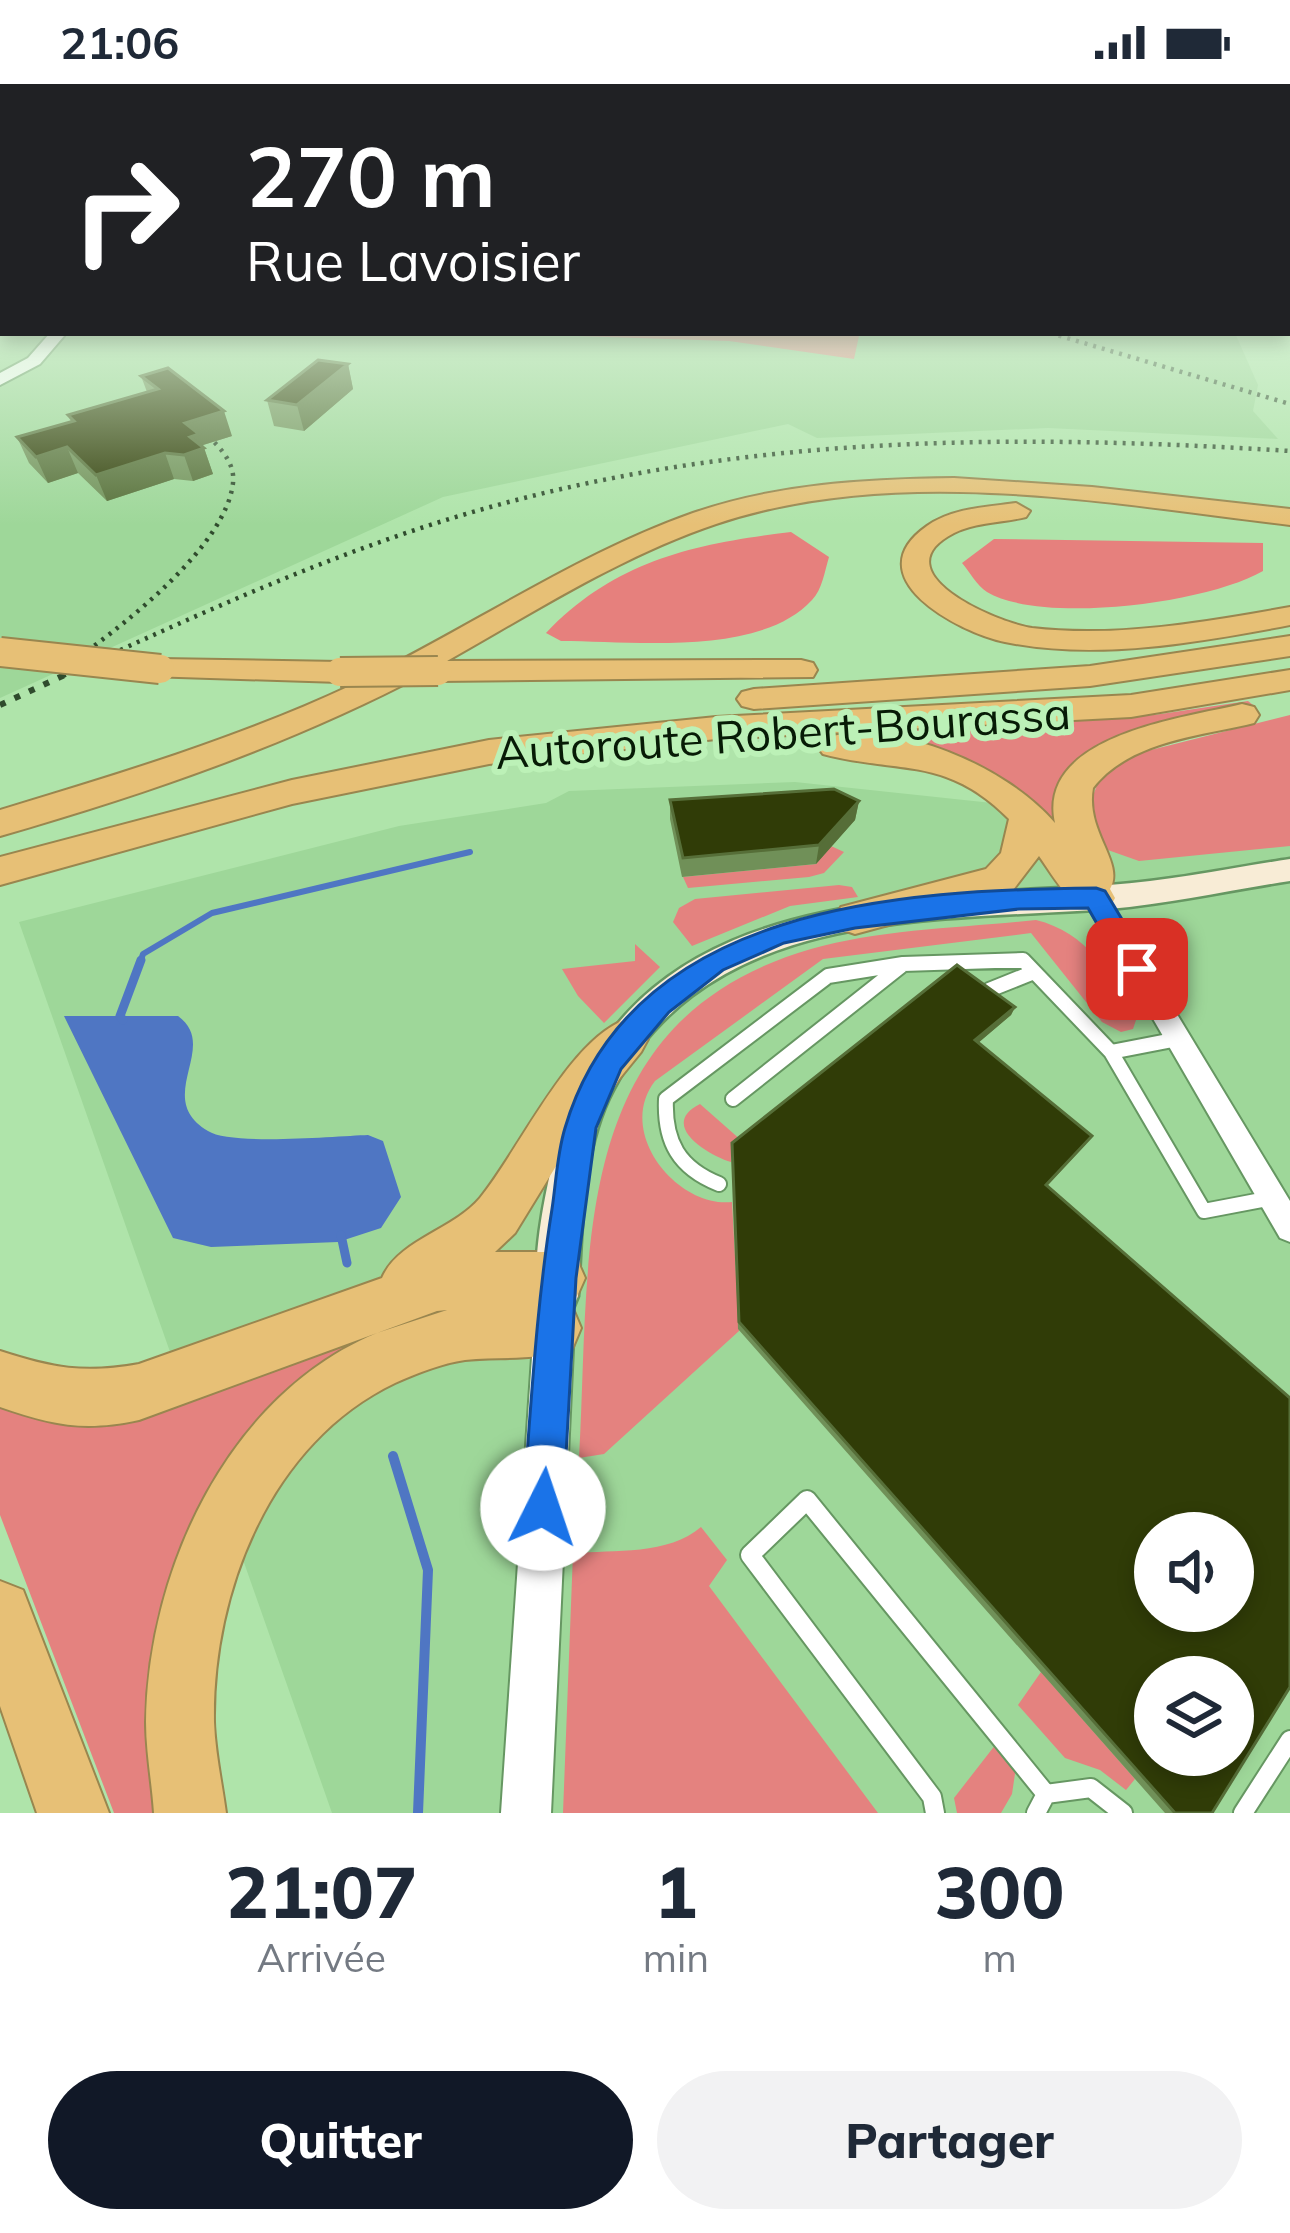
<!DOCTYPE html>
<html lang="fr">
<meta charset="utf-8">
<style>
:root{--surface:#fff;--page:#f2f2f3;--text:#1f2937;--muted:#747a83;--accent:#111827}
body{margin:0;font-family:Mulish,sans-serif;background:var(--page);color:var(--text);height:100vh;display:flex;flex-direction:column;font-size:45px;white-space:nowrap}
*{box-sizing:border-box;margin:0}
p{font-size:39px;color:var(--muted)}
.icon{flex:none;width:66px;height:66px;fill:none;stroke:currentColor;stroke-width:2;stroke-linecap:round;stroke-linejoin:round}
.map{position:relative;height:1729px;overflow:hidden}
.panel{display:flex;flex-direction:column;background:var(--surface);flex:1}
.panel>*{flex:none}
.top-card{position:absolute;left:0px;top:0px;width:1290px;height:252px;box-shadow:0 6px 18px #0003;background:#202124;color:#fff;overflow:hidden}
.controls{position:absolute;left:1134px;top:1428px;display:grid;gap:24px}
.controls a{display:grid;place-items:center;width:120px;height:120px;border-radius:50%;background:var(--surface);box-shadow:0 6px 18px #0003;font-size:60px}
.pin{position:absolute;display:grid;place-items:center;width:102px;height:102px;color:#fff;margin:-51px;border-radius:24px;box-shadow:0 6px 18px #0006}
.me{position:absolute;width:132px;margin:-66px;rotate:4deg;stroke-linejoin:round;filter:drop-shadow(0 0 9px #0008)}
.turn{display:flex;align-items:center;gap:42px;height:252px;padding:0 48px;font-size:54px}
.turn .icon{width:156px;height:156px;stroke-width:2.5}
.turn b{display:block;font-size:84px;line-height:102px}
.eta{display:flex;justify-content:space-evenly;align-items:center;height:204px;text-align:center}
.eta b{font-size:72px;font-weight:800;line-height:84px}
.cta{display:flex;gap:24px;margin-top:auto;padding:24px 48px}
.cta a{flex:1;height:138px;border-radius:72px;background:var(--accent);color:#fff;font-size:48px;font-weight:800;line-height:138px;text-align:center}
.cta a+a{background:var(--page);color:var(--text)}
.status{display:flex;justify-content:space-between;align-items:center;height:84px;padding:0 60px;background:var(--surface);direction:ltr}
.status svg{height:33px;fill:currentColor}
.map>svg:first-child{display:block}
.built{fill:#9ed799;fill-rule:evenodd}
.green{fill:#e4827f}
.forest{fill:#e6807d}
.water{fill:#4f76c3}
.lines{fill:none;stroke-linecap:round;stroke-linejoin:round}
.stream-far2{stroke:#4f76c3;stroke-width:6}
.stream-far1{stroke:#4f76c3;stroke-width:9}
.stream{stroke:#4f76c3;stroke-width:10}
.service-far2-casing{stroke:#669762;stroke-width:15}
.service-far1-casing{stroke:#669762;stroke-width:18}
.service-casing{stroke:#669762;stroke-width:22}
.minor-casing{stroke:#669762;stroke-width:4}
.tertiary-casing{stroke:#669762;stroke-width:4}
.secondary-casing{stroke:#669762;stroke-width:5}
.motorway-casing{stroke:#99864f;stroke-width:4}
.service-far2{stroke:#fff;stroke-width:10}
.service-far1{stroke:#fff;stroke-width:14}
.service{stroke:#fff;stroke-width:18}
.minor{fill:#fff;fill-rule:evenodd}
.tertiary{fill:#fff;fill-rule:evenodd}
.secondary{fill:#f8ecd6;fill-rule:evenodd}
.motorway{fill:#e7c076;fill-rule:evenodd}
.rail-far1{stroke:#2f4b2d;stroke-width:4.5;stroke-dasharray:3 6;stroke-linecap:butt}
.rail{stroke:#2f4b2d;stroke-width:6;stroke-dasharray:6 10;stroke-linecap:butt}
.motorway-bridge-casing{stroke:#99864f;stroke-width:32;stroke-linecap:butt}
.motorway-bridge{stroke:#e7c076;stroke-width:28}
.wall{fill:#709058}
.shaded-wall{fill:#566e38}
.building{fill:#303c07;stroke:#566e38;stroke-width:3;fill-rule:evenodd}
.route{fill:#1a73e8;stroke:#114b97;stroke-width:3}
.labels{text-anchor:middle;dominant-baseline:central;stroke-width:12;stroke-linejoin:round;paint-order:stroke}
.street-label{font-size:45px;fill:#071b06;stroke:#bcf1b7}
</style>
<div class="status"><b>21:06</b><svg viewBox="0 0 49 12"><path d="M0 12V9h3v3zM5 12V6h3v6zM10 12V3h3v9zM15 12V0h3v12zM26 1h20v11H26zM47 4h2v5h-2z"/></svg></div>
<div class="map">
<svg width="1290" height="1729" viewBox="0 0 1290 1729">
<rect width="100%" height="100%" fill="#afe4aa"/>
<path class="built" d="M0,199L3,249H1235L1258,301L1253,327L1278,355L1048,344L817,354L788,340L443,413L0,614Z
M1290,651V1729H332L19,838L399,742L546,719L569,707L795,698L1097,730ZM1155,1449H1233V1527H1155ZM1155,1593H1233V1671H1155Z"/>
<path class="green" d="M1248,617L1253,621C1185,637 1043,643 1058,740L1049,741L1031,720L859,653L858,648L1154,631Z
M1290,631V762L1139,777L1105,765L1094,747L1091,717L1100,693L1131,671Z
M831,762L844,768L824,789L809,793L688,804L683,793L816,780Z
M839,801L852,803L858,813L790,822L692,862L673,838L679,824L695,815Z
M1036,836C1086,848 1113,891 1137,933L1133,945L1121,948L1102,938L1031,849L823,875L655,997C615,1049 678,1124 732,1118L739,1247L604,1370L579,1374C591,1169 565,936 811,865C882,845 963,844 1036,836Z
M635,860L660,883L604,939L578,912L562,885L635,877Z
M700,1020L742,1057L731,1067V1078C708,1071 658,1041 700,1020Z
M414,1221L416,1235L386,1247L292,1310L163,1729H114L0,1431V1321Z
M701,1443L727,1476L709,1502L878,1729H563L573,1469C614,1466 669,1471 701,1443Z
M1041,1588L1135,1695L1126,1706L1100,1686L1065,1674L1018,1621Z
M996,1660L1016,1683L1012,1710L1001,1729H957L954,1714Z"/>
<path class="forest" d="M483,249H858L859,252L854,275L729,257Z
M791,448L829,473C825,486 822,506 812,516C760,573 633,557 561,557L546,549C616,476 694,460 791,448Z
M994,455L1263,459V487C1208,519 1043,541 987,508C977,502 969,487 962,479Z"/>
<path class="water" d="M64,932H178C221,963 152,1014 208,1047C231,1062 337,1052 368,1051L383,1057L401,1113L381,1144L338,1158L211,1163L173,1154Z"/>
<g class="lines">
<path class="stream-far2" d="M140,879L143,870L212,829L470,768"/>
<path class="stream-far1" d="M123,936L120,932L141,876
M341,1151L347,1179"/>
<path class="stream" d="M393,1372L428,1486L418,1729"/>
<defs>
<path id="service-far2" d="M934,879H1026"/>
<path id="service-far1" d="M989,906L1034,888
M1178,955L1111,968L1204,1127L1272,1114
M733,1015L901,882
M719,1100C679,1084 664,1058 666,1015L828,892L903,880L1023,876L1111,968"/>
<path id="service" d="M935,1729L932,1713L750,1471L807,1416L1046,1710
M1036,1729L1046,1710L1091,1704L1123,1729
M1243,1729L1290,1656"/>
<path id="minor" d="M1287,225H1290V233H1287Z
M1095,805L1103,808L1290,1117V1158L1280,1154L1083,814Z"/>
<path id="tertiary" d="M50,249L64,252L40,280L0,301V289L28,274Z
M554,1224L568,1230L574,1244L551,1729H501L534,1244L540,1230Z"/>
<path id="secondary" d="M1290,775V797C1230,806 1170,820 1109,825C931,838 710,821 613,1006C581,1066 582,1146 578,1212L572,1227L557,1233L542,1227C527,1190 546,1104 556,1065C623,804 893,816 1109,801C1170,797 1230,784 1290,775Z"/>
<path id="motorway" d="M954,394L1092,403L1290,425V441C1105,419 898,379 716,440C621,472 534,528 447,577L801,576L813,579L817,586L813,593L438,597L424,590C289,661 146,710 0,752V726C119,690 239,654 352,601C467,546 572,472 693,429C777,400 865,395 954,394Z
M1016,419L1030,427L1026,433C1002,439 976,438 954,449C878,488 997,539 1032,544C1116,554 1207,538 1290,523V541C1200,558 1097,577 1005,558C958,548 854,493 927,442C952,424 987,423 1016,419Z
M1290,552V572L1090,602L754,625L742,622L737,615L742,608L754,605L1090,582Z
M160,575L340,578L356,588L340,598L148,592L144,585Z
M1290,586V606L1131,633L716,655L489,680L292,720L0,801V773L292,696L489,656L716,633L1131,611Z
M1242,620L1254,623L1259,631L1254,639C1201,652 1129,657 1093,704C1085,748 1125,778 1110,805L1115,814L1109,825C1075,835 1057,797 1039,772L1013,806L999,811L855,850L841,845L835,834L841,823L986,785L1001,769L1009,735C946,671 897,690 823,670L817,662L823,654C897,634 1007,683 1055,739C1036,651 1184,634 1242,620Z
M625,936L641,942L648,955L641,968L580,1043L515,1149L495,1168H558L577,1176L585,1194L577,1212L560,1219L573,1225L581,1244L573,1263C539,1278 501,1272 465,1276C443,1279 415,1290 395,1299C271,1358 212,1507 214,1638C215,1668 222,1699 226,1729H154C152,1699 146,1668 146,1638C148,1485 229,1310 377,1249L139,1336C84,1348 52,1341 0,1323V1267C52,1284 84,1290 139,1280L382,1194C398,1156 453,1146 480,1114C518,1068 569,956 625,936ZM447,1226L377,1249L437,1227Z
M0,1497L23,1506L109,1729H37L0,1622Z"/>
</defs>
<use href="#service-far2" class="service-far2-casing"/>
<use href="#service-far1" class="service-far1-casing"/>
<use href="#service" class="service-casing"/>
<use href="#minor" class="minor-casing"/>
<use href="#tertiary" class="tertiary-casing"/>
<use href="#secondary" class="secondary-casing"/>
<use href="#motorway" class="motorway-casing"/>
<use href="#service-far2" class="service-far2"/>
<use href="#service-far1" class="service-far1"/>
<use href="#service" class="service"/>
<use href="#minor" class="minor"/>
<use href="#tertiary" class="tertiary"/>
<use href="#secondary" class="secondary"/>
<use href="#motorway" class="motorway"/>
<path class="rail-far1" d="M1050,249L1290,320
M80,572C128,538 226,461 233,399C235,383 225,369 214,358
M63,592C204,528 344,463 494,422C754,350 1023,350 1290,367"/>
<path class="rail" d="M0,621L69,589"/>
<defs>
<path id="motorway-bridge" d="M0,568L160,585
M340,588L438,587"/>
</defs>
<use href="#motorway-bridge" class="motorway-bridge-casing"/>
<use href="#motorway-bridge" class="motorway-bridge"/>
</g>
<path class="wall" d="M348,280L353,305L304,347L274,342L267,316Z
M141,292L232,352L203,361L213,390L193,397L174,395L107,417L78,389L48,399L29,379L17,353L71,338L68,331L147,308Z
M670,716L859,717L855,736L816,780L682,793L670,735Z
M1015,923L1011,931L978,959L1086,1060L1047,1102L1212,1729H1165L738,1245L732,1059Z"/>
<path class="shaded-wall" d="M0,201L3,208V222L0,224Z
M348,280L353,305L304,347L297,321Z
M224,327L232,352L203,361L213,390L193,397L184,371L185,339Z
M67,363L78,389L48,399L36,373Z
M165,369L174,395L107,417L96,391Z
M859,717L855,736L816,780L819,761Z
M1015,923L1011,931L971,965L975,956Z"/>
<path class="building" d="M318,276L348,280L297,321L267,316Z
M168,284L224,327L185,339L199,350L190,353L204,364L184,371L165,369L96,391L67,363L36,373L17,353L74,337L68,331L158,305L141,292Z
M834,705L859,717L819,761L683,774L670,716Z
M957,881L1015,923L975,956L1092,1052L1046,1101L1290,1314V1603L1212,1729H1175L739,1238L732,1059ZM1155,1449H1233V1527H1155ZM1155,1593H1233V1671H1155Z"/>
<linearGradient id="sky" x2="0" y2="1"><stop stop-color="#6b9bd9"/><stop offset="0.45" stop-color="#dbf3d9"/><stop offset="1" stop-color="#dbf3d9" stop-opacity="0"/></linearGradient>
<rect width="1290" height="441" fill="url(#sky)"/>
<path class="route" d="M1096,804L1105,807L1147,877L1151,885L1147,892H1127L1088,824L1019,825L855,844L784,859L723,886L669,928L621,985L596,1044L576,1194L563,1424L557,1438L543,1444L529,1438L523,1424C531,1324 536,1224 552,1125C556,1099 557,1070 565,1044C631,820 902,806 1096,804Z"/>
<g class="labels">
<g class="street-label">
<text transform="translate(783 648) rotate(-4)">Autoroute Robert-Bourassa</text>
</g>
</g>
</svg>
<div class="controls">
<a><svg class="icon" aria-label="sound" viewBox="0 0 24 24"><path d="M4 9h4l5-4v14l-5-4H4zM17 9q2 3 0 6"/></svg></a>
<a><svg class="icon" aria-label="layers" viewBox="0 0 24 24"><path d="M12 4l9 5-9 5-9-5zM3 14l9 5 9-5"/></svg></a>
</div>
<div class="pin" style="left:1137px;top:885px;background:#d93025"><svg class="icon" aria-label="arrive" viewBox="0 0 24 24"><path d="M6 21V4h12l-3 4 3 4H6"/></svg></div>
<svg class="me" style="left:543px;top:1424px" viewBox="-20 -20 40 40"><circle r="19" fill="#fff"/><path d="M0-13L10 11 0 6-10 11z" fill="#1a73e8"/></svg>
<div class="top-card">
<div class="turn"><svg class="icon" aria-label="right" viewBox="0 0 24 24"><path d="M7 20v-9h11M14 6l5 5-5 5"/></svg><div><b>270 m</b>Rue Lavoisier</div></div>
</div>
</div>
<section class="panel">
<div class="eta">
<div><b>21:07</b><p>Arrivée</p></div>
<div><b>1</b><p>min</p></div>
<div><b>300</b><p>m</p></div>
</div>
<div class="cta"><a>Quitter</a><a>Partager</a></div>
</section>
